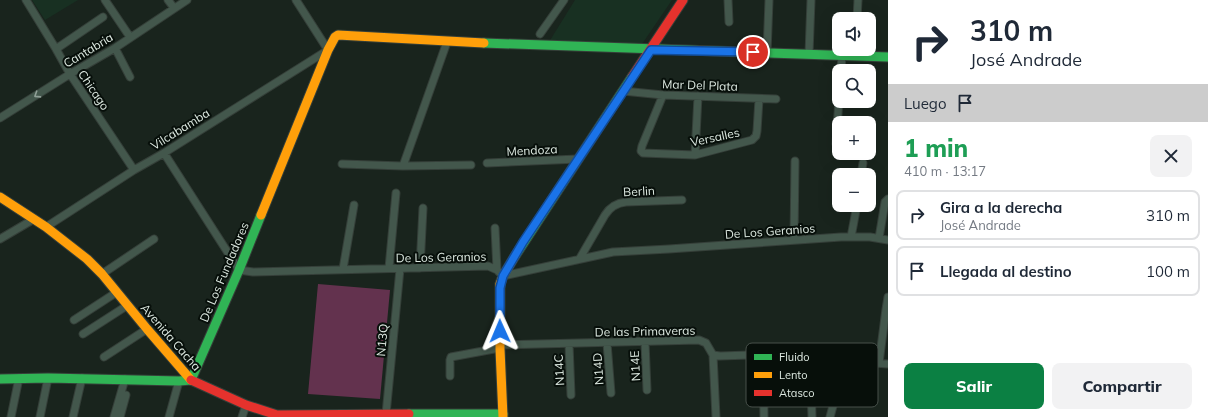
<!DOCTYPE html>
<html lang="es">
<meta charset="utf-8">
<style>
:root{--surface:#fff;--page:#f2f2f3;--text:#1f2937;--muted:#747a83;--line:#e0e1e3;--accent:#0b8043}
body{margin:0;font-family:Mulish,sans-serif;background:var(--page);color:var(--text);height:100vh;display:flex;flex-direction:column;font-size:15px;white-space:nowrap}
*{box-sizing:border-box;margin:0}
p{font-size:13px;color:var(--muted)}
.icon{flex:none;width:22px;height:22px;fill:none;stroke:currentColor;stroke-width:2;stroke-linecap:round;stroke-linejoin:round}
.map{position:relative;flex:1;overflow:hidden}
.panel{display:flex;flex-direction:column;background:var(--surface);width:320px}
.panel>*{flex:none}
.top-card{background:#fff;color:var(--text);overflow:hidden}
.fabs{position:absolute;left:832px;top:12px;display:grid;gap:8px}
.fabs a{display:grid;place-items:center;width:44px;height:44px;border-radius:8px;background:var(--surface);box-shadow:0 4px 16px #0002;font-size:20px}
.pin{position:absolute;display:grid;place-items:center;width:34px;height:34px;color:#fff;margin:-17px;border:2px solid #fff;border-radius:50%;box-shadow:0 1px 4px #0007}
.me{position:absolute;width:44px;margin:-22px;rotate:359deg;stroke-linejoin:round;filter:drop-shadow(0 0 3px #0008)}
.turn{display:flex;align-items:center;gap:14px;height:84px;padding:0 16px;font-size:18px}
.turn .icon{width:52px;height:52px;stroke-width:2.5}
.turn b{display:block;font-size:28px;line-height:34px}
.then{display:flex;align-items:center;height:38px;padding:0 16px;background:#0003;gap:8px;font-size:15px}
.round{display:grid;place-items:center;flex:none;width:42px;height:42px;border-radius:8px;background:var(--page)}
.summary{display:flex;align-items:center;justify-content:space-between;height:68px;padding:0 16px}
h1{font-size:24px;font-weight:800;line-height:30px;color:#1e9e55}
.button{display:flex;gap:8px;margin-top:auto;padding:8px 16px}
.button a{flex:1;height:46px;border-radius:8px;background:var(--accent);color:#fff;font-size:16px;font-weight:800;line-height:46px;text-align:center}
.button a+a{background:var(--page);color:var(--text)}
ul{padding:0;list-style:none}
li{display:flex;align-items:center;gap:12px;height:50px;margin:0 8px 6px;padding:0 8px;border:2px solid var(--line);border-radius:8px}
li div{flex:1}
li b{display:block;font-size:15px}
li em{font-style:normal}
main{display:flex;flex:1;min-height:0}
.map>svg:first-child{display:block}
.built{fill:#183022}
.green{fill:#63324e}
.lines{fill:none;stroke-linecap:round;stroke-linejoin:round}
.street-casing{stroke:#353f39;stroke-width:9}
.fast-casing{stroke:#353f39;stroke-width:11}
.slow-casing{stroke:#353f39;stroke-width:11}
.jam-casing{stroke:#353f39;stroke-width:11}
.street{stroke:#43574c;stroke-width:7}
.fast{stroke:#30b455;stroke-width:9}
.slow{stroke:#ff9f0a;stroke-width:9}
.jam{stroke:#e5322d;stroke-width:9}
.oneway{stroke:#90a097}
.route-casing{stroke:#114b97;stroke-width:10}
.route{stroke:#1a73e8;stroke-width:7}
.labels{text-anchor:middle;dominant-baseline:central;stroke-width:4;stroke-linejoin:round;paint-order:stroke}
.street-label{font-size:12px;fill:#deeae2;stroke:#070f0a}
.key{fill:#070f0a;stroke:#48514b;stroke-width:1}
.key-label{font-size:11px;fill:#deeae2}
</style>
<main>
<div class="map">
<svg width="888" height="417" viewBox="0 0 888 417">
<rect width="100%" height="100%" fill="#19241d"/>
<path class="built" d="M32,0H78L45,20Z
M575,0H672L640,47L549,42Z"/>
<path class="green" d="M318,284L390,290L380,399L308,394Z"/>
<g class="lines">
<defs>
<path id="street" d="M26,0L56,49L70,74L134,170
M105,0L130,37
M168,0L174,8
M728,0L729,22
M857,19L858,0
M540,34L564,0
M115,48L130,77
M56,49L103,17
M767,53L769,0
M809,54L811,0
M841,71L842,55
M623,91L663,95L776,99
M663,95L642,146L641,151L643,153L695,155L752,140L756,136L757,131L759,99
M0,118L70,74L115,48L187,0
M836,144L839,99
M164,153L239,270L253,272L488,266L497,270L503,276L613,252L669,249L841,237H870L888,240
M695,155L698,96
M487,163L578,159
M342,164L403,166L471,165
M403,166L447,42
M861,175L863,163
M46,227L134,170L164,153L328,50L296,0
M495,228L497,270
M851,237L857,205
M879,238L885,202L888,199
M0,239L34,219
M794,240L795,161
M580,258L605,215C610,207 616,203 626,202L682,200
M389,268L396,193
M420,268L423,208
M343,269L354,205
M102,274L154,239
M888,297L886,309H888
M74,320L117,292
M83,334L128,305
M645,342L647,390
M607,343L611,393
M569,344L571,395
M501,345L699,340L706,343L713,355L716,417
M810,353L812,417
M713,355L720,356L810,353L830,351
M763,355L764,417
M104,357L147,329
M879,363L886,309
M450,376V360L451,357L494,349H500
M386,414L400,269
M11,417L19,378
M40,417L48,378
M73,417L82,378
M114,417L125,379
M120,417L126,395
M169,417L179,381
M242,417L246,405
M830,417L842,373L847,366L852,363L861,362L888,364"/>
<path id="fast" d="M484,43L888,57
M515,256L632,77
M0,379L48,378L179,381L191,380L239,270L261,215
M409,414H503"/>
<path id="slow" d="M0,197L46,227L87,259L102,274L147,329L191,380
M261,215L328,50L335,37L338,35L484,43
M503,417L500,349V284L503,276L515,256"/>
<path id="jam" d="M632,77L683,0
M191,380L246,405L277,415L409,414"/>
</defs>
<use href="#street" class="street-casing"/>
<use href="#fast" class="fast-casing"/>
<use href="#slow" class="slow-casing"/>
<use href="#jam" class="jam-casing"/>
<use href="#street" class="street"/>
<use href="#fast" class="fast"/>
<use href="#slow" class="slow"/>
<use href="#jam" class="jam"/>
</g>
<defs><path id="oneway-chevron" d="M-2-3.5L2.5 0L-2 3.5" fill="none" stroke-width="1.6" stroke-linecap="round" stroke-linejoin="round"/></defs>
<use class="oneway" href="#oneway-chevron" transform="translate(37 95) rotate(147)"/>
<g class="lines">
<defs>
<path id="route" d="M500,331V288L503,276L523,242L651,50L753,52"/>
</defs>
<use href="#route" class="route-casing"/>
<use href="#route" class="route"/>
</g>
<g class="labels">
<g class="street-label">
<text transform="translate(88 50) rotate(-31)">Cantabria</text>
<text transform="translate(700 85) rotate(2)">Mar Del Plata</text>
<text transform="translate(94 90) rotate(56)">Chicago</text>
<text transform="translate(180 129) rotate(-32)">Vilcabamba</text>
<text transform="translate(715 137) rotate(-12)">Versalles</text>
<text transform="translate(532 150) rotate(-3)">Mendoza</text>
<text transform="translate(639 191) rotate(-3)">Berlin</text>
<text transform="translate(770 231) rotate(-4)">De Los Geranios</text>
<text transform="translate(441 257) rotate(-1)">De Los Geranios</text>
<text transform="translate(224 272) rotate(-67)">De Los Fundadores</text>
<text transform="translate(645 331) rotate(-1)">De las Primaveras</text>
<text transform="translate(171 337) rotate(49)">Avenida Cacha</text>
<text transform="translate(382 340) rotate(-85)">N13Q</text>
<text transform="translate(635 366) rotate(-93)">N14E</text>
<text transform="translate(598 369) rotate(-94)">N14D</text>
<text transform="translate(559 370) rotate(-93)">N14C</text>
</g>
</g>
<rect x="746" y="343" width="132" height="64" rx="6" class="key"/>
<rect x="754" y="354" width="18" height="6" fill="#30b455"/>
<rect x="754" y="372" width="18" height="6" fill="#ff9f0a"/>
<rect x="754" y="390" width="18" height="6" fill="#e5322d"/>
<g class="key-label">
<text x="779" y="361">Fluido</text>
<text x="779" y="379">Lento</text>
<text x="779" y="397">Atasco</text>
</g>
</svg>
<div class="fabs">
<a><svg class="icon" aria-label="sound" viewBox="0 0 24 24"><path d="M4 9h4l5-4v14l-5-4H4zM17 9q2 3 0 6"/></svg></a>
<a><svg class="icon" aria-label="search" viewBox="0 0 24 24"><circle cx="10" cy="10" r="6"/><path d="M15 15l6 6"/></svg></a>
<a>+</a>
<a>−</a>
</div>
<div class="pin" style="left:753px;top:52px;background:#d93025"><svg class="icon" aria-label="arrive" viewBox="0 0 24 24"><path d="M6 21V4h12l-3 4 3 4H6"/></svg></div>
<svg class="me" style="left:500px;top:331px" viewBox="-20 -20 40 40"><path d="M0-17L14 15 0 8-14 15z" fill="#1a73e8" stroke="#fff" stroke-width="4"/></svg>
</div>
<section class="panel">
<div class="top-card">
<div class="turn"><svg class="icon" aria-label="right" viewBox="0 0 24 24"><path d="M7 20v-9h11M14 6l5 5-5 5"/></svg><div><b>310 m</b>José Andrade</div></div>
<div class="then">Luego<svg class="icon" aria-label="arrive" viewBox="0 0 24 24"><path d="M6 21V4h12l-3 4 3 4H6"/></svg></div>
</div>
<div class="summary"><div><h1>1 min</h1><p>410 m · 13:17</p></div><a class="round"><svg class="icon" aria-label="close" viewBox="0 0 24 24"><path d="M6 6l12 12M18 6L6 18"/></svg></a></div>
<ul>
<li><svg class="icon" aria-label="right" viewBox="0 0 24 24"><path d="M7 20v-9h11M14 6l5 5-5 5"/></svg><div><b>Gira a la derecha</b><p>José Andrade</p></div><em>310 m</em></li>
<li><svg class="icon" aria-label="arrive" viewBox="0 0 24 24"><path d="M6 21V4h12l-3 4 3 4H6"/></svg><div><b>Llegada al destino</b></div><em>100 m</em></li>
</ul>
<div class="button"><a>Salir</a><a>Compartir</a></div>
</section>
</main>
